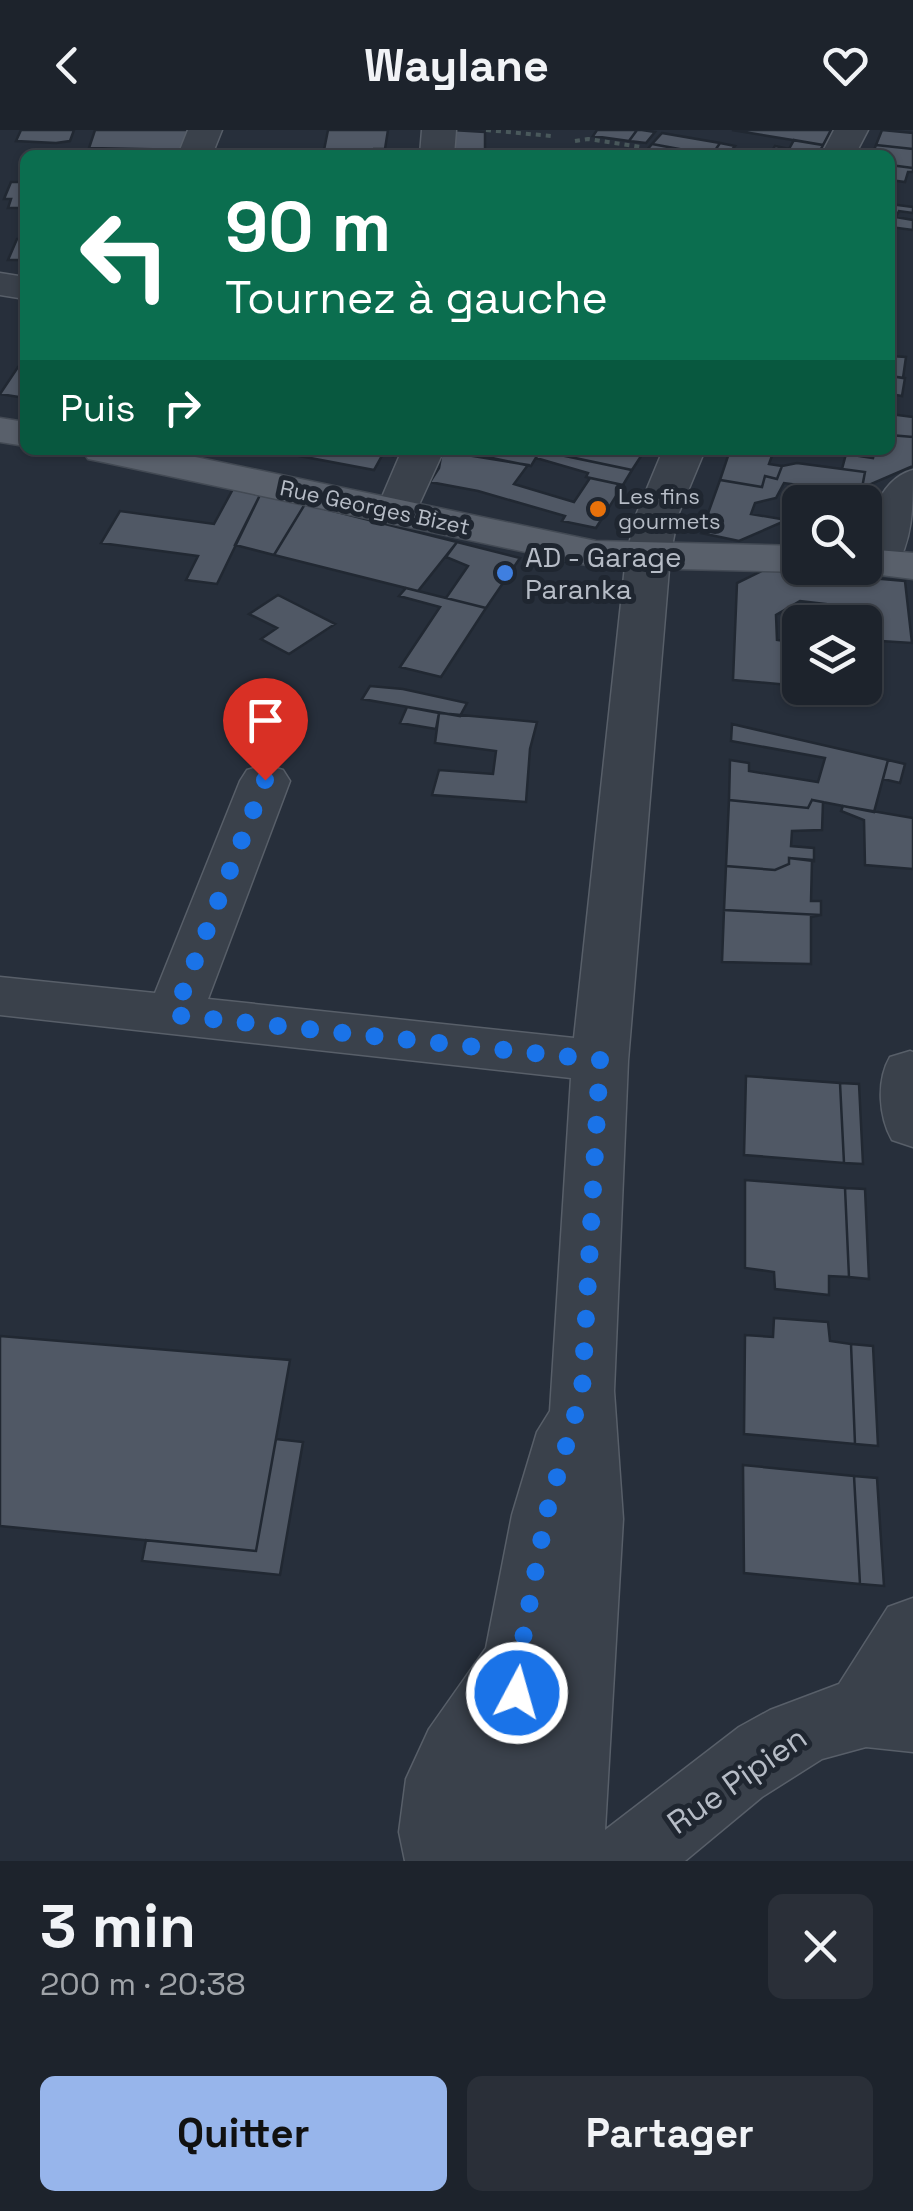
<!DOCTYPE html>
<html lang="fr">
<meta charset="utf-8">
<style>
:root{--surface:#1d232c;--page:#2a2f38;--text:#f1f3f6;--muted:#a0a4a9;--line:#3b4048;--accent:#97b5eb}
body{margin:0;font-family:"Space Grotesk",sans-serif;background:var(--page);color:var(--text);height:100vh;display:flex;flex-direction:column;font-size:38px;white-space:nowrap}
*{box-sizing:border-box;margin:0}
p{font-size:32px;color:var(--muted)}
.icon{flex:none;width:55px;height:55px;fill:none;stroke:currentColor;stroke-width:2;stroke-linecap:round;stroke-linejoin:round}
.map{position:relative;height:1731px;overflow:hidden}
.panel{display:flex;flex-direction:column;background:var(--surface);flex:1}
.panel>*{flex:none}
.banner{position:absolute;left:20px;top:20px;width:875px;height:305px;border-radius:15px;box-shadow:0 2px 8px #0004,0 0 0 2px var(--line);background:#0b6e4f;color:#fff;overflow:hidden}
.controls{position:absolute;left:782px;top:355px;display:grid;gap:20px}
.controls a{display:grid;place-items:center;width:100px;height:100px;border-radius:15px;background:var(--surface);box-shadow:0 2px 8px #0004,0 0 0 2px var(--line);font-size:50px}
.pin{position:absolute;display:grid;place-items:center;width:85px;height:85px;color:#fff;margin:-102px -42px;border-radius:50% 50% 50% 0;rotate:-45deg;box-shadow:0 0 10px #0007}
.pin .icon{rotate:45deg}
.me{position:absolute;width:110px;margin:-55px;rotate:6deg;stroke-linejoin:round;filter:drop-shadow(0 0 8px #0008)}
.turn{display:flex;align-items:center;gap:35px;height:210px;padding:0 40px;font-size:45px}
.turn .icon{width:130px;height:130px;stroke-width:2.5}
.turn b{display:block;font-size:70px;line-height:85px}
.then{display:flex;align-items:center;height:95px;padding:0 40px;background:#0003;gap:20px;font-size:38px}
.round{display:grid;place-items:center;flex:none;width:105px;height:105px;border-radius:15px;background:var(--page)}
.head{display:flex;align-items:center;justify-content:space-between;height:170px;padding:0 40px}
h1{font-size:60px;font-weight:600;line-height:75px}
.cta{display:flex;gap:20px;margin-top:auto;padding:20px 40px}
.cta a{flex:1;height:115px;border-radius:15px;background:var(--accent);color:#111;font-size:40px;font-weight:600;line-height:115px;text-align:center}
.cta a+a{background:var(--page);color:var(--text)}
header{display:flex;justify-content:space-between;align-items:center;height:130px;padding:0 40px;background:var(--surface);font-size:45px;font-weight:600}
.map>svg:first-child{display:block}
.building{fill:#505865;stroke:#212832;stroke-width:2.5}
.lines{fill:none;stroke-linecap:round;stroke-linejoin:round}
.minor-casing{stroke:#585f69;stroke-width:3}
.major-casing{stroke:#434a54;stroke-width:3}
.path{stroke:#49585b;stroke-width:4;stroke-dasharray:5 5;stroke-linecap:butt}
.minor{fill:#3a414b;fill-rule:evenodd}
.major{fill:#59606b;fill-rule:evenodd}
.route{stroke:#1a73e8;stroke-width:18;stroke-dasharray:0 32.4}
.food-dot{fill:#e8710a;stroke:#1f2630;stroke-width:4}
.shop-dot{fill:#3f7fe0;stroke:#1f2630;stroke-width:4}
.labels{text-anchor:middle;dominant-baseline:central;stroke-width:10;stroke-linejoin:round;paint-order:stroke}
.far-poi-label{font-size:22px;fill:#b6bcc6;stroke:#1f2630;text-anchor:start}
.far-street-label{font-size:22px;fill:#b6bcc6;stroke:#1f2630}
.poi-label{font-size:28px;fill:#b6bcc6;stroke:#1f2630;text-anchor:start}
.near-street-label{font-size:32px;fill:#b6bcc6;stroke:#1f2630}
</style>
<header><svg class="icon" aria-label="back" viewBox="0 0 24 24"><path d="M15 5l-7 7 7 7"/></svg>Waylane<svg class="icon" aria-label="heart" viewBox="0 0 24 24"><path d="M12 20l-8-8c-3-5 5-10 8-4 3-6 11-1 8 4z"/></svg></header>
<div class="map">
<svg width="913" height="1731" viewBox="0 0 913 1731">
<rect width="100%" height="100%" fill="#272f3b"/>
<path class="building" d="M21,0H74L70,11L56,13L16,11Z
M95,0H195L190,20L89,18Z
M328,0H388L385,19H374L373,25H323Z
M452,0L485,2V25H451Z
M597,0H637L629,11L593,6Z
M637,0H642L655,2L646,13L629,11Z
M732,0H831L823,15Z
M882,0L913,3V19L876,15Z
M662,3L720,13L712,25L652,14Z
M794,10L823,15L819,23L789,19Z
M720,13L735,16L729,23L737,25H673L647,20L652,14L712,25Z
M876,15L913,19V38L890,35V25H872Z
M775,16L789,19L819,23L770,24Z
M890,35L913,38V42H908L905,52L890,50Z
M11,52H25V78H8L11,69H4Z
M890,74L913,77V83L899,81L896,87L913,90V100L890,97Z
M17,109H25V130H8Z
M890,226L906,227L903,248L890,246Z
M18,237L25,238V268L0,264Z
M890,246L905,248L902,266L890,264Z
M890,284L913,287V307L890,305Z
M890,305L913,307V336L862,358L865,342L842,339L846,324L873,328L875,320H890Z
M268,320H396L393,326L383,324L374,340Z
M442,320H498L492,328Z
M498,320H535L540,321L531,336L492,328Z
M558,320H645L632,340L556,324Z
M730,320L773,323L769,334L782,336L777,349L765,346L762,357L720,350Z
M442,321L528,335L514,354L574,372L590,348L623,355L596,398L562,391L565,386L478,361L430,352L439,338Z
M540,321L556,324L632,340L623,355L586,347L588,343L536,328Z
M797,333L865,342L862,358L851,362L784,353L776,368L755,373L751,384L787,390L739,411L701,403L720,350L762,357L765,346L777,349L782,336Z
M233,359L260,365L217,454L186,450L198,426L101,413L120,381L214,394Z
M260,365L305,374L274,425L235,415Z
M305,374L457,412L418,461L274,425Z
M457,412L520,428L486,478L446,468L468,436L446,427Z
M766,439L905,451L912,513L865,510V492H848L842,476L800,471L776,485L777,510L800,513V556L733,550L737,453Z
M406,458L486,478L441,547L400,537L440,477L399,466Z
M278,465L335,494L289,524L261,509L277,498L249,484Z
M370,556L403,559L467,573L460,586L362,569Z
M407,577L439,583L436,599L400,593Z
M439,583L537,592L530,619L526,672L432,665L439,640L493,644L496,621L435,613Z
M732,594L888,630L874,682L812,670L808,678L729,670L730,630L749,633V641L818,652L825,628L731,611Z
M888,630L905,634L900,653L883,649Z
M729,670L808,678L812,670L823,672L822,700L792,701L791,716L814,718V731L789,728V734L775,740L726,736Z
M843,676L913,688V739L865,735L864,690L841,681Z
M789,728L812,730L811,771H821V785L724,780L726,736L775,740L789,734Z
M724,780L821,785L811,787V834L722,832Z
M746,946L840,953L844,1033L744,1025Z
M840,953L859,954L863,1034L844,1033Z
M745,1050L845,1058L849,1147L829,1146V1165L775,1159L774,1142L745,1138Z
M845,1058L865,1059L869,1149L849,1147Z
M774,1188L828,1192L830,1211L851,1214L855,1314L744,1304L745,1205L773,1207Z
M0,1206L290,1230L256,1421L0,1396Z
M851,1214L873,1216L878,1316L855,1314Z
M276,1309L303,1312L280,1445L142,1431L146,1410L256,1421Z
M743,1335L854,1346L860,1454L744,1443Z
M854,1346L877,1348L884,1456L860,1454Z"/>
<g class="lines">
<defs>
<path id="minor" d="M188,0H222L212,25H178Z
M422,0H456L454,25H420Z
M834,0H868L855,25H821Z
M0,143L25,147V169L0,165Z
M402,320H444L412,390L397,394L382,390L376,381Z
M663,320H705L678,385L670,427L628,931L614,1261L623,1389L605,1700L739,1597L770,1580L839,1554L888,1477L913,1468V1622L866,1617L822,1629L762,1667L685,1731H405L399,1702L406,1649L429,1599L486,1518L512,1385L537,1302L550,1281L571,948L0,885V847L155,863L240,651L247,640L265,635L283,640L290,651L208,869L574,908L626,427L636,385Z
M913,340C913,377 913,411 893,442L877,446L861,442L858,438H865C865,403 875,350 913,340Z
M910,921L913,922V1017L892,1010C879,987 876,951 890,927Z"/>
<path id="major" d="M0,288L25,292V316L0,312Z
M82,320H162L596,411L800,416V438H816L800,442L596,437L103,332L88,329Z
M865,419L913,423V449L849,441L847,438H865Z"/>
</defs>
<use href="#minor" class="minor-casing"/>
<use href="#major" class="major-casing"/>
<path class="path" d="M486,0L551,6
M575,11L588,9L641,17L646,25"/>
<use href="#minor" class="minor"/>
<use href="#major" class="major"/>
</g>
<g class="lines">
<path class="route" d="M265,650L174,885L600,930L582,1261L546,1385L519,1530L517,1563"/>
</g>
<circle class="food-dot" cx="598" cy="379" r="10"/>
<circle class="shop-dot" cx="505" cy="443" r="10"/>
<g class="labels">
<g class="far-poi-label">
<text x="618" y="366">Les fins<tspan x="618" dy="25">gourmets</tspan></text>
</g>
<g class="far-street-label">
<text transform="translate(375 377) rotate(12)">Rue Georges Bizet</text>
</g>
<g class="poi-label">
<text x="525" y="427">AD - Garage<tspan x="525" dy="32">Paranka</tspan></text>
</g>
<g class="near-street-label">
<text transform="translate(737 1650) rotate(-35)">Rue Pipien</text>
</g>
</g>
</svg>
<div class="controls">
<a><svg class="icon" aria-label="search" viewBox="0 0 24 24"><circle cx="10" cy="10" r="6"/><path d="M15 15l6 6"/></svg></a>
<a><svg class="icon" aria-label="layers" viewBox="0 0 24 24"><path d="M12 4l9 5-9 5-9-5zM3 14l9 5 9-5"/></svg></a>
</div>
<div class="pin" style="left:265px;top:650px;background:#d93025"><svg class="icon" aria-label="arrive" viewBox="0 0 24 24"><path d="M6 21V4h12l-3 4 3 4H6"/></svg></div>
<svg class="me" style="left:517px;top:1563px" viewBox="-20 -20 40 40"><circle r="17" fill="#1a73e8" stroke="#fff" stroke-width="3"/><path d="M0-11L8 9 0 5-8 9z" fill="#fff"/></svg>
<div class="banner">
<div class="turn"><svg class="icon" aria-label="left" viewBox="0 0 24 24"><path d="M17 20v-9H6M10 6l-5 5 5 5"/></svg><div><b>90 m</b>Tournez à gauche</div></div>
<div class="then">Puis<svg class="icon" aria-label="right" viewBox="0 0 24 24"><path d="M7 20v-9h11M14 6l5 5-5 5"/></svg></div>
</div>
</div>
<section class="panel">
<div class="head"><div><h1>3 min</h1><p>200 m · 20:38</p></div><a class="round"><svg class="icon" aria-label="close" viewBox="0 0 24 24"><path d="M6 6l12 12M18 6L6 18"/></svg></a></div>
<div class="cta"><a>Quitter</a><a>Partager</a></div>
</section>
